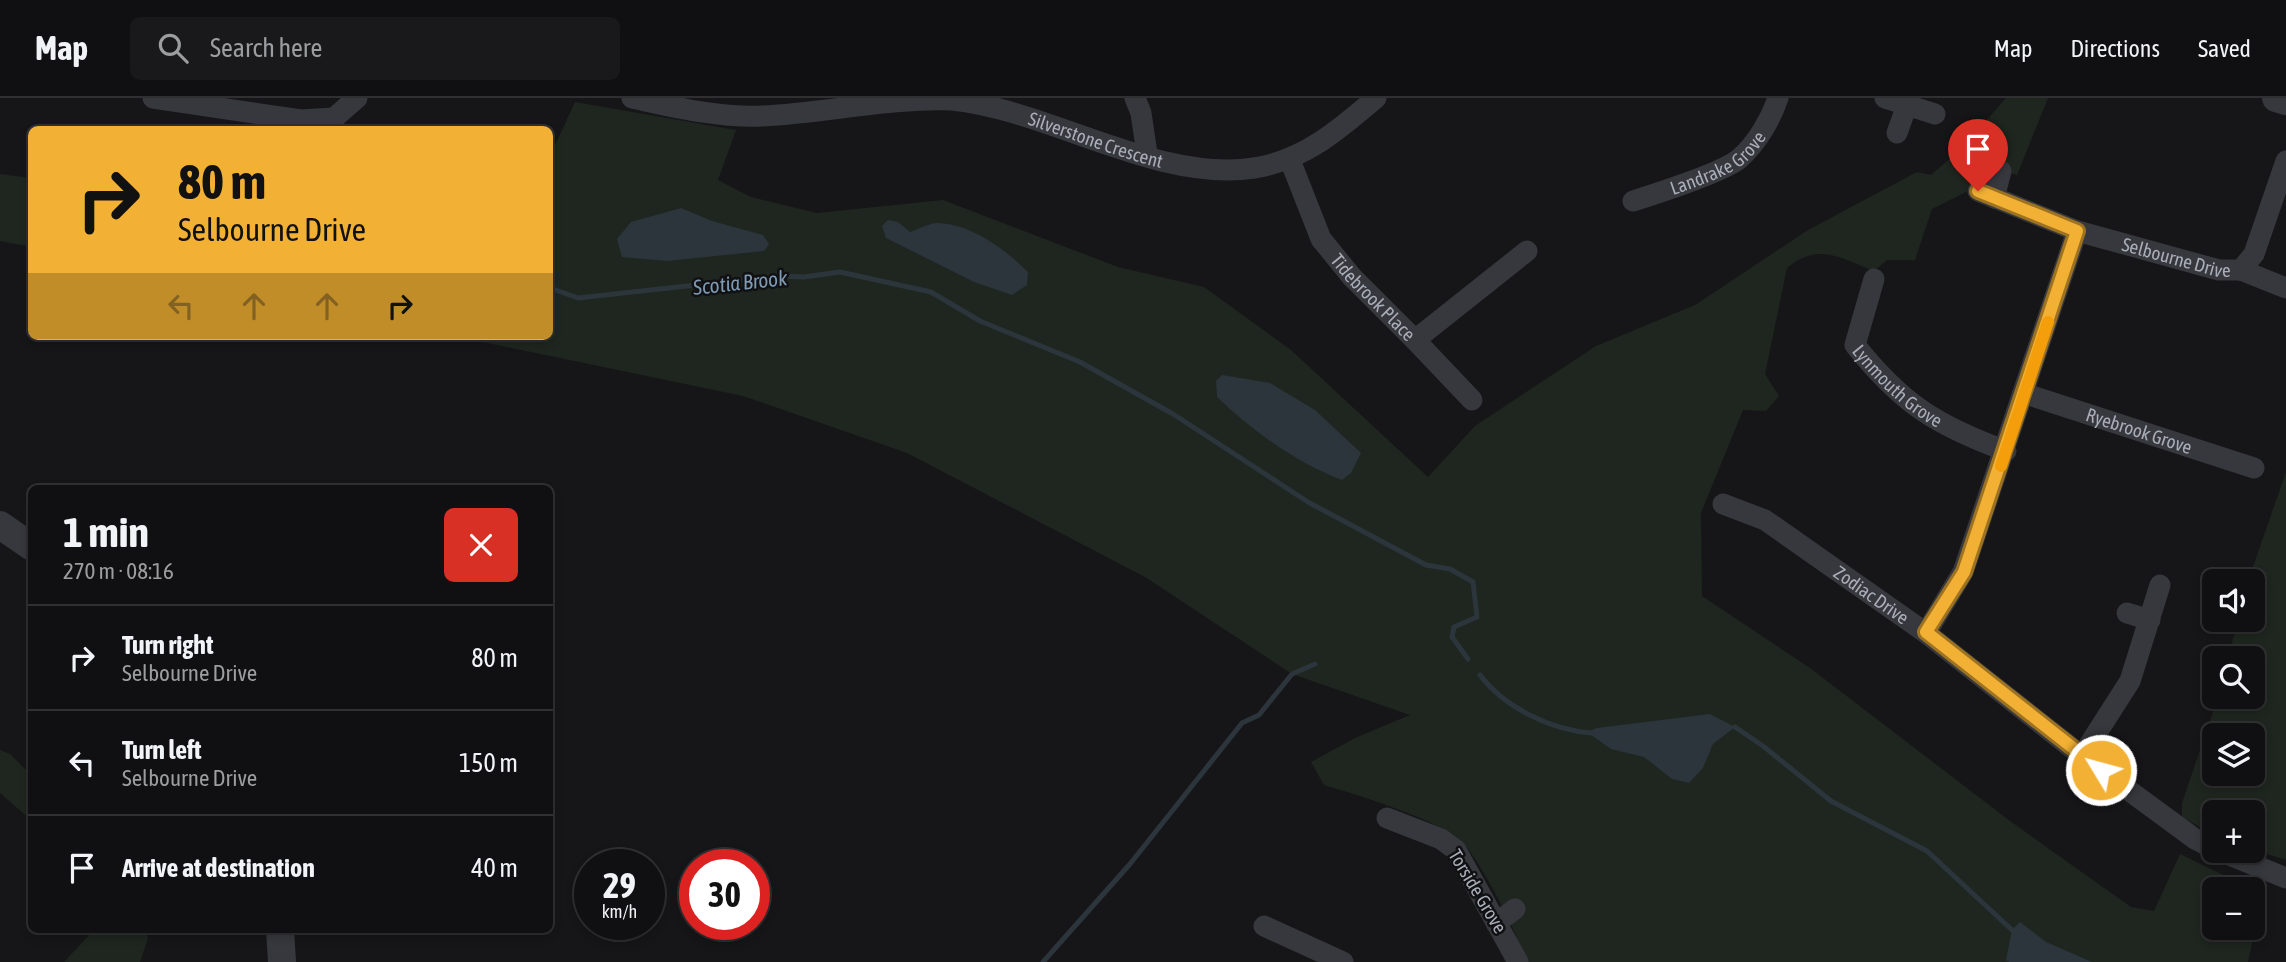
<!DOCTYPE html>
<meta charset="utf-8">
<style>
:root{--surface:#101012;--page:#19191b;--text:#f1f3f6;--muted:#9c9d9f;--line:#303032}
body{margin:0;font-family:"Asap Condensed",sans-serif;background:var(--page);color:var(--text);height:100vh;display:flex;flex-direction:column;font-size:26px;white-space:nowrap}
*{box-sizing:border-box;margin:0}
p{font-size:23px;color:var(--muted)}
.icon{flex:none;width:38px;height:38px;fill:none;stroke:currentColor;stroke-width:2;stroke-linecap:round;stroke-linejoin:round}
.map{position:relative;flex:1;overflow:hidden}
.drawer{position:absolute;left:28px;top:387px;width:525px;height:448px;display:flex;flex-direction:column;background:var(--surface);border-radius:10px;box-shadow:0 4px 10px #0003,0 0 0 2px var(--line)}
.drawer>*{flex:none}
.banner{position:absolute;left:28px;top:28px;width:525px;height:214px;border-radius:10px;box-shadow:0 4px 10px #0003,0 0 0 2px var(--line);background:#f2b134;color:#111;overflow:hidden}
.fabs{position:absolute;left:2202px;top:471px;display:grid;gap:14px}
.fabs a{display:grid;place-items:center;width:63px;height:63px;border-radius:10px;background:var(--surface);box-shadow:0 4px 10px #0003,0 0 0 2px var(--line);font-size:35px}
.speed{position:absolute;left:574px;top:751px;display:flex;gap:14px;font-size:35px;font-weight:700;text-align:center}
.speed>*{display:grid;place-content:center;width:91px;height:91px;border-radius:50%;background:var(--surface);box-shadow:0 4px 10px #0003,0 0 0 2px var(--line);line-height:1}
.speed small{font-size:18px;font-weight:400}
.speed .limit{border:10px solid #d22;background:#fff;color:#111}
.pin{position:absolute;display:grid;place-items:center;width:60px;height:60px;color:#fff;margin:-72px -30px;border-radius:50% 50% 50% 0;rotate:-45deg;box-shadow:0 0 7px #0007}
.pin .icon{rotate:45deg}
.me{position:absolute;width:77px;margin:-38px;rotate:307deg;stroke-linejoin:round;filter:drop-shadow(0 0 5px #0008)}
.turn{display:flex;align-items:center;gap:24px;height:147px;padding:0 35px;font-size:32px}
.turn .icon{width:91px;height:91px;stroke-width:2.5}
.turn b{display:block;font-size:49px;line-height:60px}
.lanes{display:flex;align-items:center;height:66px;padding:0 35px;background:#0003;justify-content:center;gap:35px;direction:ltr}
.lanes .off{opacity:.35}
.round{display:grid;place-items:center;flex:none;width:74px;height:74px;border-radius:10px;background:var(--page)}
.headline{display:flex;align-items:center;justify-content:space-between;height:119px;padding:0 35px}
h1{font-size:42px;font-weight:700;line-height:52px}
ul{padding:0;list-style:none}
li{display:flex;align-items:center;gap:21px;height:105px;padding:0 35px;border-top:2px solid var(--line)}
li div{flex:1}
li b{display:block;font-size:26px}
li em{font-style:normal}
header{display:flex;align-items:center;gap:42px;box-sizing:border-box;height:98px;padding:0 35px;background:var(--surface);border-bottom:2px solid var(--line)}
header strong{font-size:33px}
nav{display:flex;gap:38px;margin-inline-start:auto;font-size:24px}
.search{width:490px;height:63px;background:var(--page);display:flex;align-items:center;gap:18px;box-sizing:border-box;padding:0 24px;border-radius:10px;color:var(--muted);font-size:26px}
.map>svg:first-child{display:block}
.green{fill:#1e261f;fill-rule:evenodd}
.water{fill:#2c353c}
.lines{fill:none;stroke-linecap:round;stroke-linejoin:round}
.stream{stroke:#2c353c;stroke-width:5}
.minor{stroke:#37383d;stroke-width:21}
.tertiary{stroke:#37383d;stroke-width:28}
.route-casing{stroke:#9d7322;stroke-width:18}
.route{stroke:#f2b134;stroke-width:12}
.slow{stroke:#f59e0b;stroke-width:12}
.labels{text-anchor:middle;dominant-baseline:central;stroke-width:5;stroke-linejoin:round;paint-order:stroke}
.street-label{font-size:19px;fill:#a8adb8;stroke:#111113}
.water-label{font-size:21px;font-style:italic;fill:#7f9bb3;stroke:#111113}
</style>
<header>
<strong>Map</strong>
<div class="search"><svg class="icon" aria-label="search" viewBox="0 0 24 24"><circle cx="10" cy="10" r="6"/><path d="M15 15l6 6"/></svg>Search here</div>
<nav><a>Map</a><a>Directions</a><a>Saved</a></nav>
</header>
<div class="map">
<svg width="2286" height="864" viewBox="0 0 2286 864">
<rect width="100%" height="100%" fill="#161618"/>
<path class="green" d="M2006,0H2048L2017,77L1991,70L1984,83L1970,85L1966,94L1932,111L1915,162H1887L1874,173C1840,160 1818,144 1787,170L1765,276L1779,298L1766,313L1743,312L1701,415L1702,498L1810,570L2010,723L2131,809L2154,813L2180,756L2263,796L2248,864H1527C1517,836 1483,767 1463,745C1443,723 1355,696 1324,687L1311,664L1355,640L1410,617L1292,576L1145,479L907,355L743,298L454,238H550V58L575,4L736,32L718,82L751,99L817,115L943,102L1118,169L1204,189L1291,252L1428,379L1475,328L1596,248L1695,207L1808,132L1917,74L1931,77L1962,50ZM2214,791H2252V830H2214Z
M0,76L31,80V149L0,143Z
M2286,374V762L2252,751V714H2214V737L2182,719V705L2218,599L2252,598V560H2228L2238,522H2252V483H2248ZM2214,637H2252V676H2214Z
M0,652L10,656L31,677V722L0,695Z
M95,831H144L148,840L140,864H64Z"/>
<path class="water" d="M681,110L712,123L763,137L769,146L764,153L667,163L622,159L617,141L631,124Z
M888,122L898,124L910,134C919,131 928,126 936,125C970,125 1005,151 1028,174L1027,187L1012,197L974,184L886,140L882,128Z
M1222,277L1270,285L1315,312L1361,355L1351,375L1342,382C1296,365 1253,333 1217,299L1216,283Z
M1710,616L1735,629L1713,646L1703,670L1689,685L1672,681L1644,659L1611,651L1587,634L1597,630Z
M2020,824L2046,844L2092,864H2009L2006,862L2012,832Z"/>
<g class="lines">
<path class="stream" d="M550,190L578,200L778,178L804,179L840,174L931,194L980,223L1080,264L1173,316L1308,404L1426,467L1450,471L1473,484L1477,519L1454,529L1452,539L1468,561
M1480,577C1505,610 1551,632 1592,635
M1735,629L1763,648L1831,703L1927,753L2012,832
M1043,864L1130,766L1242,625L1259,617L1292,576L1315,566"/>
<g class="minor">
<path d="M153,0L301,22L334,20L357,0"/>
<path id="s1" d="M632,0C674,9 719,20 763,18C827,15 887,0 952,2C1050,12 1157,85 1254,70C1303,63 1340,31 1376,0"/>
<path d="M1135,0L1141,15L1147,56"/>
<path d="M1885,0L1935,16"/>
<path d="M1897,35L1907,7"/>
<path id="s2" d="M1290,62L1321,141L1352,179L1415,242L1527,153"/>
<path d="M1978,93L2077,133"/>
<path d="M1994,100L2001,73"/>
<path id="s3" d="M1633,103C1655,96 1725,74 1740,60C1757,45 1771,21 1778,0"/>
<path d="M2241,172L2286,190"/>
<path id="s4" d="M1874,181L1855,247C1902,306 1936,327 2006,353"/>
<path d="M1415,242L1472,302"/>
<path id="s5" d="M2023,295L2254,370"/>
<path id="s6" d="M1723,406L1765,422L1926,535L2082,658L2195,741L2214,751"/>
<path d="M2127,515L2150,522"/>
<path id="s7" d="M1926,535L1963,474L2077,133L2219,172H2241L2254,156L2286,63"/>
<path d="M2082,658L2130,583L2160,487"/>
<path d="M1387,720L1441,741L1456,752L1518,864"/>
<path d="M2217,752L2286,780"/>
<path d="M1496,825L1515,811"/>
<path d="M1264,828L1343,864"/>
</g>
<path class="tertiary" d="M2276,0L2286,3
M0,427L32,449
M280,831L282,864"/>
</g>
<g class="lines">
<defs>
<path id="route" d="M1978,93L2077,133L1964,474L1926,534L2101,672"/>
</defs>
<use href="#route" class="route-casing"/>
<use href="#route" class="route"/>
<path class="slow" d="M2001,368L2048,224"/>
</g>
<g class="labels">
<g class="street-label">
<text stroke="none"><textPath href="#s1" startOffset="472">Silverstone Crescent</textPath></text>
<text stroke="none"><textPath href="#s3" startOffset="94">Landrake Grove</textPath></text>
<text stroke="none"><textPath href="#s7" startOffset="534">Selbourne Drive</textPath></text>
<text stroke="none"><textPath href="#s2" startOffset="163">Tidebrook Place</textPath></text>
<text stroke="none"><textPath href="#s4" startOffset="128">Lynmouth Grove</textPath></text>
<text stroke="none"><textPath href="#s5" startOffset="122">Ryebrook Grove</textPath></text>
<text stroke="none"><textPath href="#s6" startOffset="175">Zodiac Drive</textPath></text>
<text transform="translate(1478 793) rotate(59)">Torside Grove</text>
</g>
<g class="water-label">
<text transform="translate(740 184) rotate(-6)">Scotia Brook</text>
</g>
</g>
</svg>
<div class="fabs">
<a><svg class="icon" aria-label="sound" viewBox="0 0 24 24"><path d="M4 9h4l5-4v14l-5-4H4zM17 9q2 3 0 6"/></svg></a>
<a><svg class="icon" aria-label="search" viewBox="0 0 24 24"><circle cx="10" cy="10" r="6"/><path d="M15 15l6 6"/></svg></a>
<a><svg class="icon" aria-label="layers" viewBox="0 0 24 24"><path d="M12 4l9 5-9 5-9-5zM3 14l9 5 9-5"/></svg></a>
<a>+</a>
<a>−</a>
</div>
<div class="speed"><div>29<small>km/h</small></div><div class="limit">30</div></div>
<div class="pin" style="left:1978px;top:93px;background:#d93025"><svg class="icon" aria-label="arrive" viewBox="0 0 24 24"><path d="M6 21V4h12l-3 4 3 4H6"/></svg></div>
<svg class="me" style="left:2101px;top:672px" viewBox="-20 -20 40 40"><circle r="17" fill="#f2b134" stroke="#fff" stroke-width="3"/><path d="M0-11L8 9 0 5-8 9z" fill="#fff"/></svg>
<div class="banner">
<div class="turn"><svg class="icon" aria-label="right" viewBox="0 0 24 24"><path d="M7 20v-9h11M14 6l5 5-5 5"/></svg><div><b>80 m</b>Selbourne Drive</div></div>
<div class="lanes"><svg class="icon off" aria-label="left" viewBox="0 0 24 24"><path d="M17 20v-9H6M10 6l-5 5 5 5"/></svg><svg class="icon off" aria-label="ahead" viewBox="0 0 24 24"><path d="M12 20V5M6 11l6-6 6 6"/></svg><svg class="icon off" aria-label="ahead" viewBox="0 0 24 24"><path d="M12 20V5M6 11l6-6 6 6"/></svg><svg class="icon" aria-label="right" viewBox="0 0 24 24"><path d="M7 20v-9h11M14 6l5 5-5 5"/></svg></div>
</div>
<section class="drawer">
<div class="headline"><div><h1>1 min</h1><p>270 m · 08:16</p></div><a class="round" style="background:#d93025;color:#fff"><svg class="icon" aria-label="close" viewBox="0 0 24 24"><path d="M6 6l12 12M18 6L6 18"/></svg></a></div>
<ul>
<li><svg class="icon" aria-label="right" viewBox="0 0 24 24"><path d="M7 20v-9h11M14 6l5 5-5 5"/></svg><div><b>Turn right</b><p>Selbourne Drive</p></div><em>80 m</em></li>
<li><svg class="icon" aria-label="left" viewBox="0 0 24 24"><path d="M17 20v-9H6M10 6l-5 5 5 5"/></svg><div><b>Turn left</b><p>Selbourne Drive</p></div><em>150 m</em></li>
<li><svg class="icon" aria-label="arrive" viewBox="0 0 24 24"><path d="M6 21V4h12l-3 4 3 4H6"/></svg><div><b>Arrive at destination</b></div><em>40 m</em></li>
</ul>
</section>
</div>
